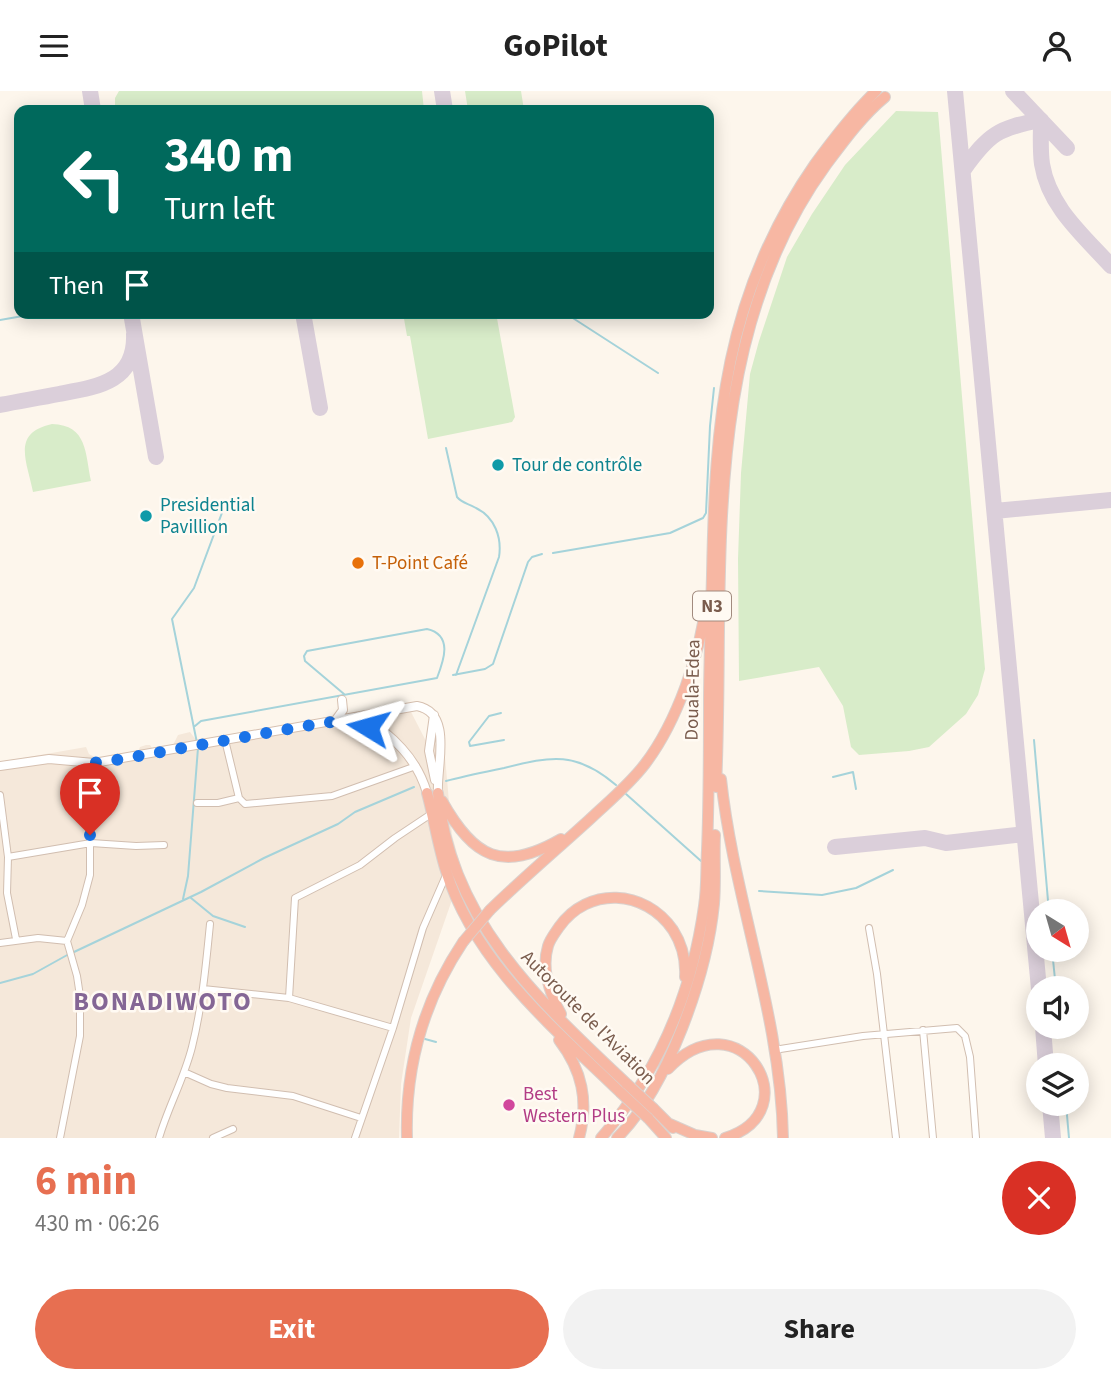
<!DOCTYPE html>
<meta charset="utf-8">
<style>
:root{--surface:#fff;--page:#f2f2f2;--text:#222;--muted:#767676;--accent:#e76f51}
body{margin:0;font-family:"Source Sans 3",sans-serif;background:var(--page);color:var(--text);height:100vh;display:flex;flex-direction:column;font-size:26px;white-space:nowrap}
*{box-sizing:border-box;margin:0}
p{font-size:23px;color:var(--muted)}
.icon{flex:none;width:38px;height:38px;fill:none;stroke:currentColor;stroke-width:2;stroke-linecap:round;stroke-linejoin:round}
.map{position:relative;height:1047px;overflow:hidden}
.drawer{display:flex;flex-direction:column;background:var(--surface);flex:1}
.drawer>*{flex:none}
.banner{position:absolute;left:14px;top:14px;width:700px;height:214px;border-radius:14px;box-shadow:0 4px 18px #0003;background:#00695c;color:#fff;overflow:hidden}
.needle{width:46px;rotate:143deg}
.fabs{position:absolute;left:1026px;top:808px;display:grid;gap:14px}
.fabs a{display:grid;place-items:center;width:63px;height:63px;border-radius:50%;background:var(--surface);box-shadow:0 4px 18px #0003;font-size:35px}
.pin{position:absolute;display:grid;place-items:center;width:60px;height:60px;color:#fff;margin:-72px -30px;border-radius:50% 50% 50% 0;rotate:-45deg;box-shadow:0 0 7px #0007}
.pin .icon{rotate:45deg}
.me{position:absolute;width:77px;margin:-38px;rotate:278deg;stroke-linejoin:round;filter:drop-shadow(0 0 5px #0008)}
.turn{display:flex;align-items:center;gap:24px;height:147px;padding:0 35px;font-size:32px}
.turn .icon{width:91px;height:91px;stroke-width:2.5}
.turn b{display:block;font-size:49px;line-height:60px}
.then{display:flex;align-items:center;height:66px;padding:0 35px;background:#0003;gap:14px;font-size:26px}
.round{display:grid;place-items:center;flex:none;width:74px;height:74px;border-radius:37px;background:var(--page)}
.summary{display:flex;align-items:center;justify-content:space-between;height:119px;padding:0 35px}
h1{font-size:42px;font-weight:700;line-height:52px;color:var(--accent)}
.cta{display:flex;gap:14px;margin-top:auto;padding:14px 35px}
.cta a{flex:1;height:80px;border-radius:42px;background:var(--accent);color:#fff;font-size:28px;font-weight:700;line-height:80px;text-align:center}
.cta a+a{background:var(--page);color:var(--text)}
header{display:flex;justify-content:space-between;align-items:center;height:91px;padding:0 35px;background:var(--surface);font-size:32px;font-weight:700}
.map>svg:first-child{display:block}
.residential{fill:#f5e8da}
.green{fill:#d8ecc9}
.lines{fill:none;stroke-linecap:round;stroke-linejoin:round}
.stream{stroke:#a5d3da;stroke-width:2}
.taxiway{stroke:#dbcfda;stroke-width:16}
.street-casing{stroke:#d1beb0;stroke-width:8}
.secondary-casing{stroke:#d6c0b0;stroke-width:10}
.highway-casing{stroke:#dad1cd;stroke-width:12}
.street{stroke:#fff;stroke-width:6}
.secondary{stroke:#fff;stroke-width:8}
.highway{stroke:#f7b7a3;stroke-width:10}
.highway-bridge-casing{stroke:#dad1cd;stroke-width:12;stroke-linecap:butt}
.highway-bridge{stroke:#f7b7a3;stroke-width:10}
.route{stroke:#1a73e8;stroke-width:12;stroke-dasharray:0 21.6}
.culture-dot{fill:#0f9aa8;stroke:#fffaf3;stroke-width:2.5}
.food-dot{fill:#e8710a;stroke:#fffaf3;stroke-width:2.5}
.hotel-dot{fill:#d1479c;stroke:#fffaf3;stroke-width:2.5}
.labels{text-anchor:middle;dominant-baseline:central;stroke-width:5;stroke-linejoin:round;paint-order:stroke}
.shield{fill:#fffaf3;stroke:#a28b7f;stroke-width:2}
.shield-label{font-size:18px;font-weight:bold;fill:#7a5c4d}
.culture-label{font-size:19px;fill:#0d838f;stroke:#fffaf3;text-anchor:start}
.food-label{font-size:19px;fill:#c56008;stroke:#fffaf3;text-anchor:start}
.street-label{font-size:19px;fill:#7a5c4d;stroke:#fffaf3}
.hotel-label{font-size:19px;fill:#b23c85;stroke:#fffaf3;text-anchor:start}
.district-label{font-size:26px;font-weight:bold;letter-spacing:2px;fill:#846695;stroke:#fffaf3}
</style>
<header><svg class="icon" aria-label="menu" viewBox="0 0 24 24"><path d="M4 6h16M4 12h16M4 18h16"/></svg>GoPilot<svg class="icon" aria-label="person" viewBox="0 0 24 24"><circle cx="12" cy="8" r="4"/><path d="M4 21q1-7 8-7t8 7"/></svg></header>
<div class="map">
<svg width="1111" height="1047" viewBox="0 0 1111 1047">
<rect width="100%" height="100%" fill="#fdf6ec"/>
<path class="residential" d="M389,621H411L427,652L444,655L452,744L462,780L411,927L401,993L399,1047H0V671L86,656L89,663L98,668L138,661L140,656L146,654H150L152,657L173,654L178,644L190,641L196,649L200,650Z"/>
<path class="green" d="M119,0H422L424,19H115V7Z
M465,0H521L524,19H468Z
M896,20L938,21L985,578L978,604L966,623L929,656L909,660L859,664L851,656L843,615L819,576L739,590L738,468L741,382L750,283L759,250L787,166L812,123L845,74Z
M403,222H496L515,326L512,331L428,348L410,245H407Z
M52,333C88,334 85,363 91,390L33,401C27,370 11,342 52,333Z"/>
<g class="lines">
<path class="stream" d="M565,222L658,282
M0,229L40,222
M446,357L457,406C463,413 468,412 476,417C495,426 502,447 499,466L456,584
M553,462L670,442L703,427L706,422L710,335L714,297
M453,584L485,578L493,573L528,471L532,466L542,463
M501,622L489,625L469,651L470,655L504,649
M195,635L201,630L437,587C444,569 453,544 427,538L307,560L304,565L305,570L344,603
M1034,649L1049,821
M197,652L172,528L194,497L226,411
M833,686L853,681L856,698
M446,690C465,685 485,681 504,677C552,665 576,660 616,694
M626,703L701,770
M759,800L822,804L856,797L893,779
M191,807L213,825L245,836
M183,808L188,785L198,657
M1052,859L1056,898
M74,861L201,801L264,767L338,733L355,721L414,696
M0,892L33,883L69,863
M425,948L436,951
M1061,966L1062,975
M1066,1013L1069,1047"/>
<path class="taxiway" d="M90,0L93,19
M442,0L445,19
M955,0L1039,898
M1013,0L1067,57
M964,78C989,43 998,37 1041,29C1041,44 1040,59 1042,73C1049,116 1083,144 1111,175
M131,222L156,366
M303,222L320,317
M0,314C20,310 39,307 59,303C97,296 136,291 134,243
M995,420L1111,409
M835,756L925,747L946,752L1024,743
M1043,936L1046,975
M1050,1013L1053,1047"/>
<defs>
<path id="street" d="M225,649L239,707L245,713L332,705L416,675
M0,704L8,766L7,802L16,848
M197,712H218L239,707
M8,766L91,752L136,755L164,754
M869,837L877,883L896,1047
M0,852L38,847L67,850
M203,898L289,907L393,937
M289,907L295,807L360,774L395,747L434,721
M923,939L933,1047
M774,959L863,945L957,937L965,945L970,966L976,1047
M184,981L211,993L227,997L293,1005L361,1027
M60,1047L80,945V905L77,885L67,850L82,814L90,784V744L82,672
M159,1047C168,1016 184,988 192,956C202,916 206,874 210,833
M213,1047L233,1038
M355,1047L393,937L423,837L447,782"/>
<path id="secondary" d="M434,624L429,660L435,689
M362,625C392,644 417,667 427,702
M335,630L343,619L342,609
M338,632L367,637L380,642
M0,675L49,668L94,672L417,615C454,622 436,676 438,702"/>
<path id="highway" d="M721,688C734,809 781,925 783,1047
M716,696C726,487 695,254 826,74C844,50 862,25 885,6
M427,702C434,728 438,755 446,780C475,872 553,936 620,1001
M438,702C450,829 539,910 627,993
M442,710C474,767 502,782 561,748
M490,819C522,788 556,759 589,729C608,711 629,694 645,673C677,631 701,562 706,510
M561,923C550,903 541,878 548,855C550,848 555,842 559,836C588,795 645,798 673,839C682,853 686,869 685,886
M559,949C582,979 589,1010 579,1047
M668,978C739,903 812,1020 725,1047
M654,1018L673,1037
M648,1027L666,1047
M670,1033L695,1044L712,1047
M407,1047C405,976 423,911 463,851
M601,1047C659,981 692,901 704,815C707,796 706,777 707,759C709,710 709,662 709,613C709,570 711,527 712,484C715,330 724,204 815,73C834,47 853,22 876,0
M617,1047C668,996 707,884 714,813C716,790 714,767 715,744"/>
</defs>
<use href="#street" class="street-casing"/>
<use href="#secondary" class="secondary-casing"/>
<use href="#highway" class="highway-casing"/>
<use href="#street" class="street"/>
<use href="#secondary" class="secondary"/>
<use href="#highway" class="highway"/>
<defs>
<path id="highway-bridge" d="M463,851L490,819
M627,993L654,1018
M620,1001L648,1027"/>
</defs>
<use href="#highway-bridge" class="highway-bridge-casing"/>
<use href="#highway-bridge" class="highway-bridge"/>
</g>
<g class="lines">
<path class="route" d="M90,744L82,672L105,671L328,631L368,636"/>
</g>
<g class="culture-dot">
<circle cx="498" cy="374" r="7"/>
<circle cx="146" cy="425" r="7"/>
</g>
<circle class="food-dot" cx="358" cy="472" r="7"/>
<circle class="hotel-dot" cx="509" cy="1014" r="7"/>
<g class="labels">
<rect class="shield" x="693" y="500.5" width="38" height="29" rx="5"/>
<g class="shield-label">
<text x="712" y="515">N3</text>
</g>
<g class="culture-label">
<text x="512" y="374">Tour de contrôle</text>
<text x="160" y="414">Presidential<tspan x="160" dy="22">Pavillion</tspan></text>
</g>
<g class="food-label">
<text x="372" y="472">T-Point Café</text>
</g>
<g class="street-label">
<text transform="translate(693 599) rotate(-89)">Douala-Edea</text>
<text transform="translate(588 927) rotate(45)">Autoroute de l'Aviation</text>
</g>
<g class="hotel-label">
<text x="523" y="1003">Best<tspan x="523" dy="22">Western Plus</tspan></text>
</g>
<g class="district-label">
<text x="163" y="910">BONADIWOTO</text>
</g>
</g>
</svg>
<div class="fabs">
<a><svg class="needle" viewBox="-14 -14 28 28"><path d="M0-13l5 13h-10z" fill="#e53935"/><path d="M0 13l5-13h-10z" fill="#767676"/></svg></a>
<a><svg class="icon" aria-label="sound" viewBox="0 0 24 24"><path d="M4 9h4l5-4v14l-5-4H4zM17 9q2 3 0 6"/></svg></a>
<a><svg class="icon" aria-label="layers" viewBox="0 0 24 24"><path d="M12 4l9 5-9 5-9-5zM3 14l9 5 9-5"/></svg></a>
</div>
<div class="pin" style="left:90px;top:744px;background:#d93025"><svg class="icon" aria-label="arrive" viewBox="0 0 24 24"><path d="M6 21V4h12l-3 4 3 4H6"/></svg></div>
<svg class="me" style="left:368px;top:636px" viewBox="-20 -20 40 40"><path d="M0-17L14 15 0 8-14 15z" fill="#1a73e8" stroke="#fff" stroke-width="4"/></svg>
<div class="banner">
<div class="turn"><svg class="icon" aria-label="left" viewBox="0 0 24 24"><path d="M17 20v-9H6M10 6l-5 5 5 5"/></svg><div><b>340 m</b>Turn left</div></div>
<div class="then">Then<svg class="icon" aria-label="arrive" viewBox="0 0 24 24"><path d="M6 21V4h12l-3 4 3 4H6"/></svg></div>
</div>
</div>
<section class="drawer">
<div class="summary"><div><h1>6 min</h1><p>430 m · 06:26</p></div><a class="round" style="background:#d93025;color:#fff"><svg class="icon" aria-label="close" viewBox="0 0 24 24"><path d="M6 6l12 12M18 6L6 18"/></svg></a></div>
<div class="cta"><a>Exit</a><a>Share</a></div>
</section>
